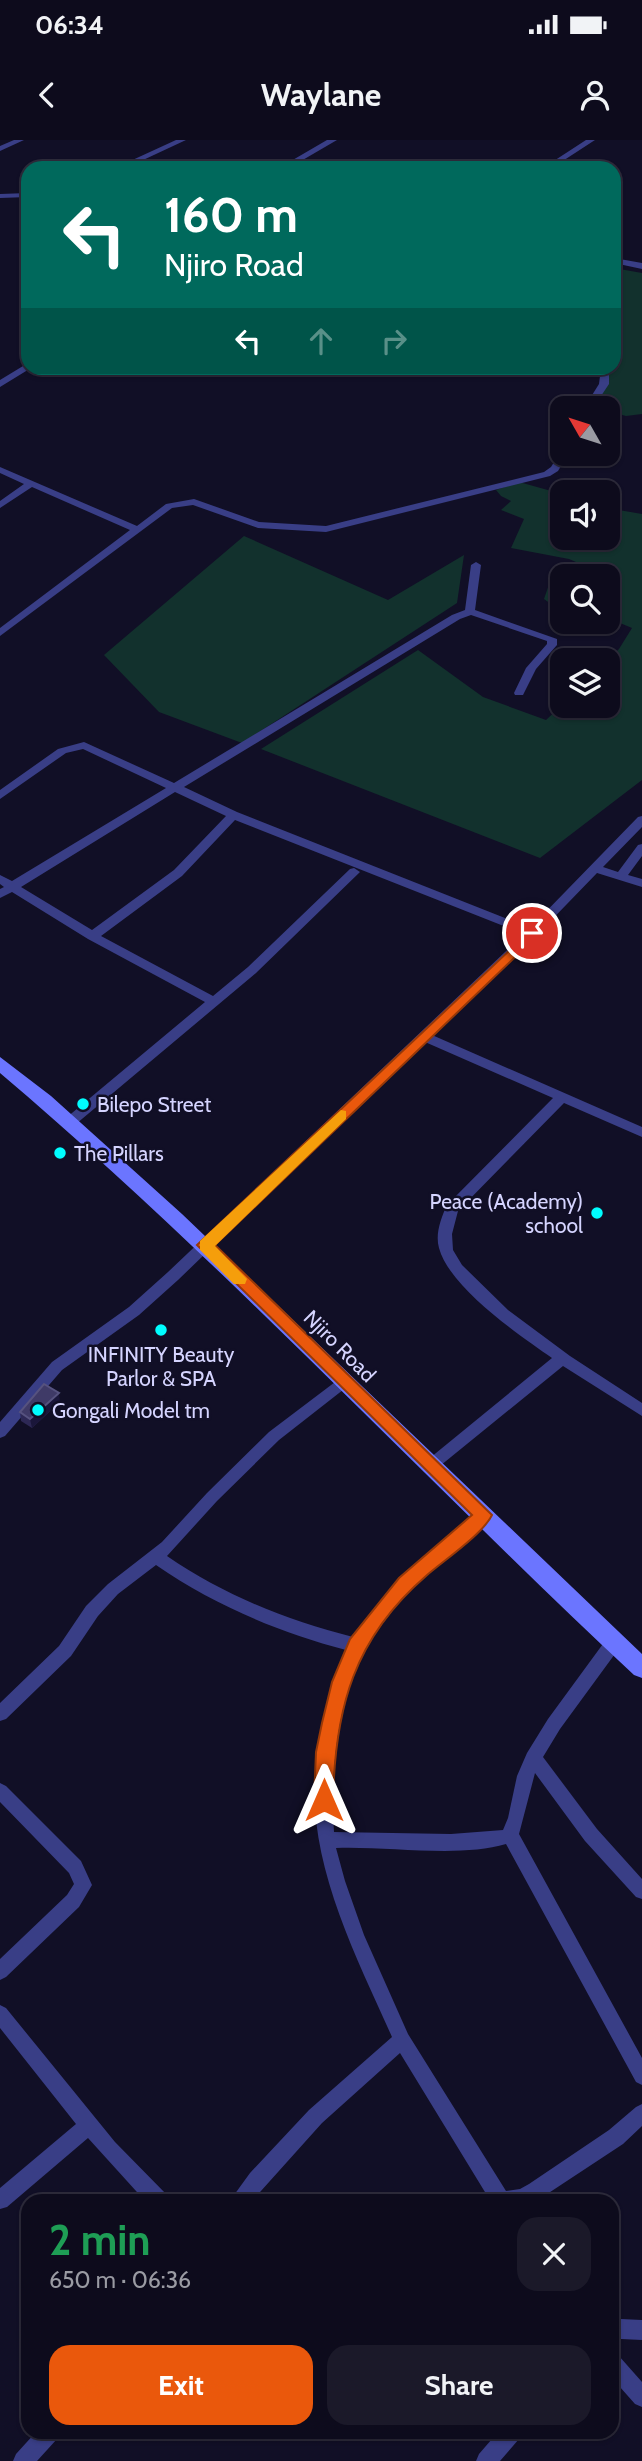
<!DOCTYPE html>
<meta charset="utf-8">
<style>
:root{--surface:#0d0b1c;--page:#1b1929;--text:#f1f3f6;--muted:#9a9ba3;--line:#2d2b3b;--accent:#ea580c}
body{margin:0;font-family:Cabin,sans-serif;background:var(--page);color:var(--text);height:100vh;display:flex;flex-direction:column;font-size:26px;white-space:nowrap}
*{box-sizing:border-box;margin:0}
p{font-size:23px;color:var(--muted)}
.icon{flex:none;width:38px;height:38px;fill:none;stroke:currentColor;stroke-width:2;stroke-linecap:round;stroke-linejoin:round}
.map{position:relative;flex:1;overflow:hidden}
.panel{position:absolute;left:21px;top:2054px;width:598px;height:245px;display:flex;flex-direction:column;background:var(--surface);border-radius:21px;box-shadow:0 2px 5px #0004,0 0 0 2px var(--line)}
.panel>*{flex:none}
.guide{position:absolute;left:21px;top:21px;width:600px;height:214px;border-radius:21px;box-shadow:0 2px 5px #0004,0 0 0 2px var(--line);background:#00695c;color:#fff;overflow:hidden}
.needle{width:46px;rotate:309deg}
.buttons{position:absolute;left:550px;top:256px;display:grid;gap:14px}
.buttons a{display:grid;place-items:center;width:70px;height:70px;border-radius:14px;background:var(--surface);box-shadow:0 2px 5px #0004,0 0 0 2px var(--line);font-size:35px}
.pin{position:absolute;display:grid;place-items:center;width:60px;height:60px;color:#fff;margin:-30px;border:4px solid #fff;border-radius:50%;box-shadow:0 2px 7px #0007}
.me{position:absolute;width:77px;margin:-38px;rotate:0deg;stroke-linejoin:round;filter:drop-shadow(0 0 5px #0008)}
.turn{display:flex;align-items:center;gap:24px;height:147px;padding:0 28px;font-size:32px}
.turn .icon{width:91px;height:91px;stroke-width:2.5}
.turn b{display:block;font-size:49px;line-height:60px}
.lanes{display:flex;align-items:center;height:66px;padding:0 28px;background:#0003;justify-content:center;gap:35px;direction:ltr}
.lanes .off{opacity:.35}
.round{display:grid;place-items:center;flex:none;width:74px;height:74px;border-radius:21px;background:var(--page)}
.headline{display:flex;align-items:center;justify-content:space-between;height:119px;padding:0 28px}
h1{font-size:42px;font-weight:700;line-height:52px;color:#1e9e55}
.primary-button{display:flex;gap:14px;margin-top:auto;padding:14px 28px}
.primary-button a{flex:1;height:80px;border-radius:21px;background:var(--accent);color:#fff;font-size:28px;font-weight:700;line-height:80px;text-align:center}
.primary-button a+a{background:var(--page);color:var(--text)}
.status{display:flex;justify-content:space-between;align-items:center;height:49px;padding:0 35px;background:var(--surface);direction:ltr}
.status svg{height:19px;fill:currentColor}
header{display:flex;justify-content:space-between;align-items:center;height:91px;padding:0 28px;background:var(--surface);font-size:32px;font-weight:700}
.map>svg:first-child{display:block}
.green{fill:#12312d}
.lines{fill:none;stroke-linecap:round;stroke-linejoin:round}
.street{fill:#393e86;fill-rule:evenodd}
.secondary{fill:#6b75ff;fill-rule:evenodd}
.wall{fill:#2d2855}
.shaded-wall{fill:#1a163a}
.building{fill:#3f3a67;stroke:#56527f;stroke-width:2}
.route{fill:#ea580c;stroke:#983908;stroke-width:2}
.slow{fill:#f59e0b}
.poi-dot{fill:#00fdff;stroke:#110f26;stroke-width:2.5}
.labels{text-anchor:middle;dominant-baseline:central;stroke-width:5;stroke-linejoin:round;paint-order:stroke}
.poi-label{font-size:21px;fill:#d5d4ff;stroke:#110f26;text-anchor:start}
.street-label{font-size:21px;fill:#d5d4ff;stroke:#110f26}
</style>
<div class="status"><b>06:34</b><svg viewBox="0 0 49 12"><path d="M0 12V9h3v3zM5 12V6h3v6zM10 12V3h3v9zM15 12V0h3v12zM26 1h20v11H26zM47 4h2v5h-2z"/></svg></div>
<header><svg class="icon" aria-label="back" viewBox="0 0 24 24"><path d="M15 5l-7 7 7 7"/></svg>Waylane<svg class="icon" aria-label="person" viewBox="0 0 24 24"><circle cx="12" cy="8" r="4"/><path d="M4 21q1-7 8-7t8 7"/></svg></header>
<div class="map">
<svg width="642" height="2321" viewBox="0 0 642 2321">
<rect width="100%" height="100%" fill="#110f26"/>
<path class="green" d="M614,128L642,133V274L626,276L607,271V268L594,267L609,228H614V205L619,187Z
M519,342L562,354V397H607V368L642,374V640L540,718L261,609L418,510L483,557L546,580L562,565H607V521L619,509L632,488L620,483L616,472H607V438L611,437L569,419L511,408L524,379L501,370L511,361L501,356L496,350Z
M244,396L388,460L464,415L457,463L242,603L159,572L104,515Z
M555,427L580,436H562V468L555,467L544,459Z"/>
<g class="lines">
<path class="street" d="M14,0H24L0,11V6Z
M176,0H186L126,28H115Z
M327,0H337L289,28H279Z
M586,0H595L552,28H543Z
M28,53V57L0,58V54Z
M614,118L642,123V129L614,123Z
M28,223V228H31L0,247V240Z
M601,228H609V244L593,268H584L599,244Z
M561,311L562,313H569L558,331L550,336L326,392L258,388L193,365L172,368L0,496V488L130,390L32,347L0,368V361L24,344L0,333V327L137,386L166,364L194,359L259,382L326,386L544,332L551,327Z
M476,422L481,425L475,470L557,499V505L536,529L523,555H515L514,553L526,528L547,504V501L471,475L460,479L184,647L237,672L530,788L638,677L642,676V687L603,727L618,732L638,705L642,704V716L628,735L642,739V747L597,733L536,796L432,895L642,987V997L564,963L458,1071L452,1094L453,1110L462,1125L508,1170L570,1216L642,1263V1276L563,1226L435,1330L430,1332L425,1330L423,1326L425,1322L552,1218C519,1195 450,1148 439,1108C435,1094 441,1078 447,1065L553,958L425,902L178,1140L139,1175L62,1230L5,1296L0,1298V1282L52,1222L129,1167L168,1132L524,794L235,680L182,736L101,796L213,856L248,827L350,729L354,728L360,732L256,833L76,984L71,986L64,981L66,978L205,862L88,799L12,752L0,758V749L4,747L0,744V735L12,741L166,648L83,609L66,613L0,659V650L58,609L84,602L174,643L452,475L465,470L471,425ZM175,652L226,676L174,730L92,790L21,747Z
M343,1236L348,1238L350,1242L348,1246L279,1300L217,1361L167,1416C224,1455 286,1480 353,1497L400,1438L479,1370L484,1369L489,1370L492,1375L489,1380L410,1448L363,1509L345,1556L333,1612L331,1639L334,1692L451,1694L503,1690L508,1678L517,1636L527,1613L548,1579L608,1497L614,1495L620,1497L622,1502L620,1507L560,1589L543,1617L597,1689L642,1739V1759L636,1757L585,1701L535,1633L519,1694L642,1918V1945L636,1942L506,1704C460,1718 387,1706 336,1708L345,1741L364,1795L408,1894L506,2051L520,2049L529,2044L609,1990L636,1967L642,1964V1986L623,2004L535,2062H487L488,2057L400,1913L322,1983L251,2062H229L250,2033L309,1970L392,1897C352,1807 302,1713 317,1612C322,1576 334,1543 346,1510C278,1492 214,1465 156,1425L118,1454L98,1476L71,1516L6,1579L0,1581V1563L59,1506L86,1466L108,1444L162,1402L207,1353L269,1292Z
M0,1643L6,1646L81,1721L92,1745L79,1767L6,1837L0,1840V1819L67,1755L74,1744L69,1733L0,1662Z
M0,1865L6,1868L115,2002L167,2055L169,2062H146L88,1998L7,2067L0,2069V2048L76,1984L0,1888Z
M621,2179L642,2180V2200L621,2199L612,2203V2183Z
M612,2213L619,2216L642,2242V2267L635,2264L612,2238Z
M36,2292H60L57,2299L37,2321H13L16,2314Z
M498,2292H522L519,2299L500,2321H476L479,2314Z"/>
<path class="secondary" d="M0,917L51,956L182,1074L642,1514V1538L634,1535C421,1336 222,1121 0,933Z"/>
</g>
<path class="wall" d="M60,1262L32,1288L21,1281L20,1272Z"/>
<path class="shaded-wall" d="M59,1253L60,1262L32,1288L30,1279Z"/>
<path class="building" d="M44,1244L59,1253L30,1279L20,1272Z"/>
<path class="route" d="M532,789L537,790V796L215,1105L492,1375C483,1394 443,1421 426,1436C354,1498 335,1568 333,1660L330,1666L324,1668L317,1666L314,1660L316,1612L322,1583L332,1542L350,1499L399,1438L472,1375L197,1105Z"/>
<path class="slow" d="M341,970L346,971V979L215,1106L247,1139L245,1144H234L200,1110V1101Z"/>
<g class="poi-dot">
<circle cx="83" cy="964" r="7"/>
<circle cx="60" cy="1013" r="7"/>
<circle cx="597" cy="1073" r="7"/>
<circle cx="161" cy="1190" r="7"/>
<circle cx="38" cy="1270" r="7"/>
</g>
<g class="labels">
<g class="poi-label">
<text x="97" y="964">Bilepo Street</text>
<text x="74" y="1013">The Pillars</text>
<text x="583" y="1061" text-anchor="end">Peace (Academy)<tspan x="583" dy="24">school</tspan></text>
<text x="161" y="1214" text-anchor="middle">INFINITY Beauty<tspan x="161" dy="24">Parlor &amp; SPA</tspan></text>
<text x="52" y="1270">Gongali Model tm</text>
</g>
<g class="street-label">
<text transform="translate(340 1206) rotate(45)">Njiro Road</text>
</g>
</g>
</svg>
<div class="buttons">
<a><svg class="needle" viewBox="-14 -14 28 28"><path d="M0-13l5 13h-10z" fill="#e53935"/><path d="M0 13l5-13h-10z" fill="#9a9ba3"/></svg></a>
<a><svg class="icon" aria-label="sound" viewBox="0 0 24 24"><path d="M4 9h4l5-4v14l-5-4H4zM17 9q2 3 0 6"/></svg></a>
<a><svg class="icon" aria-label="search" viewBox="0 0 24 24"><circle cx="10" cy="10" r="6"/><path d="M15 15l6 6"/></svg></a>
<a><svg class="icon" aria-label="layers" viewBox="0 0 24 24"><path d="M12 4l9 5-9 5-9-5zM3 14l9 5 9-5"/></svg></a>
</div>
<div class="pin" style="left:532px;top:793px;background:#d93025"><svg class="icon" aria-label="arrive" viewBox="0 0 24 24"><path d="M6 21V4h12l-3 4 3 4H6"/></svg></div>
<svg class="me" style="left:324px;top:1660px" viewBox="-20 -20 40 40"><path d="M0-17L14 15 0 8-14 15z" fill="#ea580c" stroke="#fff" stroke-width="4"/></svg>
<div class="guide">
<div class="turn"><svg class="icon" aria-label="left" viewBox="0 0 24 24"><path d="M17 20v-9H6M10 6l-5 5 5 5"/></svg><div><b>160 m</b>Njiro Road</div></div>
<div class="lanes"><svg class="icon" aria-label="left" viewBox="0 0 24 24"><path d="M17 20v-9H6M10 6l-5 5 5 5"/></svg><svg class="icon off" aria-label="ahead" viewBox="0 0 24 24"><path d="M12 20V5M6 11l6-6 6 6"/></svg><svg class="icon off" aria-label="right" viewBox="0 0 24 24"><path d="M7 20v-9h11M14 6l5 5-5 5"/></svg></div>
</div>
<section class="panel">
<div class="headline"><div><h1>2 min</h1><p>650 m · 06:36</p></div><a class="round"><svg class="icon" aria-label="close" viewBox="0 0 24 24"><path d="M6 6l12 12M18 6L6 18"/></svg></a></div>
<div class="primary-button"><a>Exit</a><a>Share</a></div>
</section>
</div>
